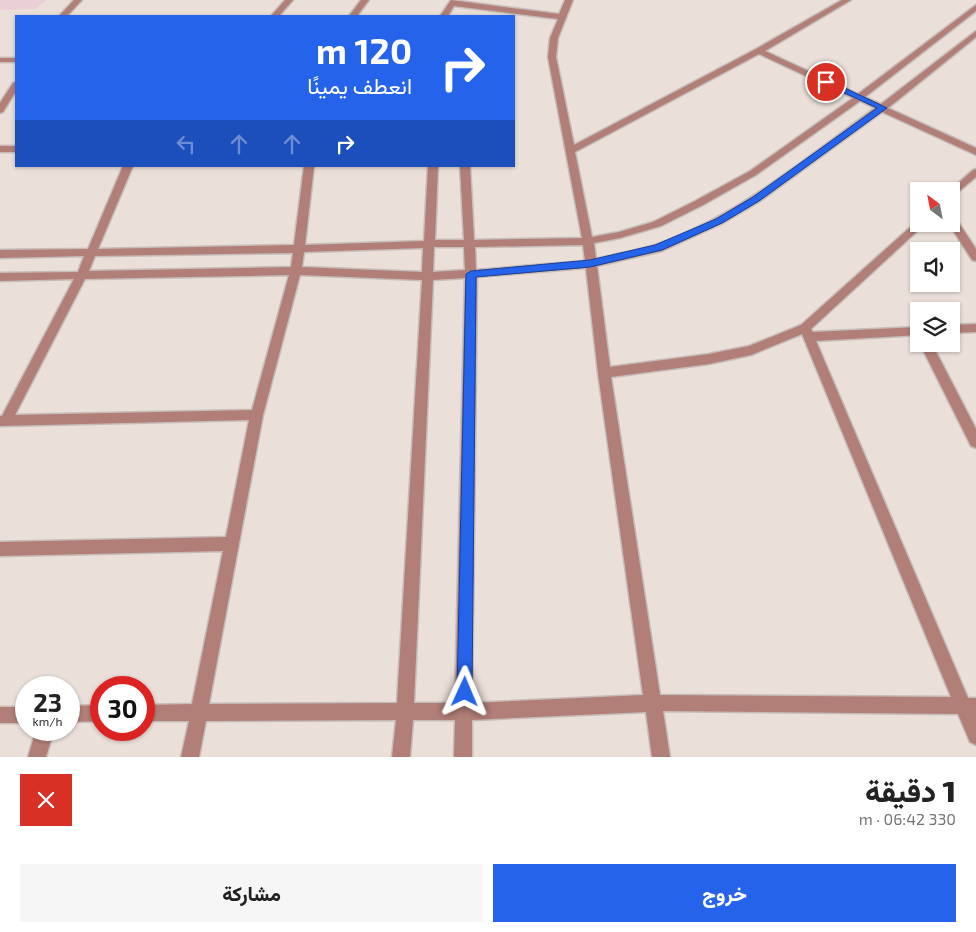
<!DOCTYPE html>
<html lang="ar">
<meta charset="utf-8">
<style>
:root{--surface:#fff;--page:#f6f6f6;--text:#222;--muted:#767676;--accent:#2563eb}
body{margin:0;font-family:"Exo 2",Vazirmatn,sans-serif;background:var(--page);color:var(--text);direction:rtl;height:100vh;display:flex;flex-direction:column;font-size:19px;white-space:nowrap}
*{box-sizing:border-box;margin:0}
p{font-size:16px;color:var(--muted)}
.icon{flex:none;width:28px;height:28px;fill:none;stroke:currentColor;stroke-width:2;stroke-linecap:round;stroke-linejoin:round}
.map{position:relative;height:757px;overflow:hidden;direction:ltr}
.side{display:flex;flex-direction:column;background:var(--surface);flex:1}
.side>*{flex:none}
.guide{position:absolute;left:15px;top:15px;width:500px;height:152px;border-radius:0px;box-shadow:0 1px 4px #0004;direction:rtl;background:#2563eb;color:#fff;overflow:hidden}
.needle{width:32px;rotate:328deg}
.buttons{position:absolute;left:910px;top:182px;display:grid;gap:10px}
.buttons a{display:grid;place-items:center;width:50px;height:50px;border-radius:0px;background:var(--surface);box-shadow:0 1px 4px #0004;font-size:25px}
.speed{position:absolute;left:15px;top:676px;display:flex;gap:10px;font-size:25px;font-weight:700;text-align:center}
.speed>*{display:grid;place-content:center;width:65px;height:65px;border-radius:50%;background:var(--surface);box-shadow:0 1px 4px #0004;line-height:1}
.speed small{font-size:12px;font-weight:400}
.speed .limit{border:8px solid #d22;background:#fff;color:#111}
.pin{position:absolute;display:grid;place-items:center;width:42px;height:42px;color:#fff;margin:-21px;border:2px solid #fff;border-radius:50%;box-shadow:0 1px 5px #0007}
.me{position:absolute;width:55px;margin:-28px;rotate:1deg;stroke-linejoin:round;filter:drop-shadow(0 0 4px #0008)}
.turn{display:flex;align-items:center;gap:18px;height:105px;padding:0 20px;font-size:22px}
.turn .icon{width:65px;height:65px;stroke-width:2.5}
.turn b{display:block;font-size:35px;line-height:42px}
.lanes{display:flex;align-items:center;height:48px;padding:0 20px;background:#0003;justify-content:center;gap:25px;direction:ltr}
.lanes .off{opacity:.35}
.round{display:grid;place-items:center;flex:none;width:52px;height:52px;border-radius:0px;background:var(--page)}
.overview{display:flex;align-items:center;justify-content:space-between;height:85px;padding:0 20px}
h1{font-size:30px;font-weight:800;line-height:38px}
.action{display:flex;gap:10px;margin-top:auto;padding:10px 20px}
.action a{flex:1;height:58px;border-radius:0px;background:var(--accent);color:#fff;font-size:20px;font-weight:800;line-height:58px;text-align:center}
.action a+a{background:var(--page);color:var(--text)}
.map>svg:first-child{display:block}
.education{fill:#ead0d6}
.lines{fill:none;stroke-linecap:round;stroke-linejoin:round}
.minor-casing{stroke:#c7bdb8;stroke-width:3}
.minor{fill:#b27e78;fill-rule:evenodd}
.route{fill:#2563eb;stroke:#184099}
</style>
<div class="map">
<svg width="976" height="757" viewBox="0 0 976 757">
<rect width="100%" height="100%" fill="#eadfd9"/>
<path class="education" d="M0,0H47L35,9L0,10Z"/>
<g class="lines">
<defs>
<path id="minor" d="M74,0H82L67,16H59Z
M285,0H293L279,16H271Z
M361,0H369L357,16H349Z
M451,0L559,14L565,0H573L558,38L556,57L574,145L756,49L842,0H851L765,51L858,94L976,5V11L865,97L881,104L976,31V37L888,108L976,148V155L882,112L760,201L723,223L662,251L597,266L610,367L709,354L749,346L801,325L916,222L919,221V224H925L811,329L813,332L919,327V335L816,341L968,698H976V745L970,742L958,714L663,711L670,757H652L646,712L472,720V757H454L455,720H413L410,757H392L396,720L206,721L199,757H181L189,721H144V705L192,704L223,551L0,556V542L226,537L249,420L0,426V416H2L74,279L0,281V273L78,272L84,256L0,258V250L88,249L123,166H133L98,249L294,245L304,166H314L305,245L424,241L428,166H438L435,240H464L460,166H470L474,240L582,238L548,57L550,38L558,19L454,6L448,16H440ZM759,54L853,98L750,171L695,201L653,222L619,232L592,237L575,152ZM860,101L875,108C806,158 737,217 655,245C636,251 615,254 596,259L594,243L620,238L661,226L703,205L756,175ZM583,245L585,261L476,270L475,247ZM434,247H464L465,270L433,272ZM423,248L422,272L302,267L304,252ZM293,253L291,267L89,271L95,256ZM586,268L598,373L643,695L472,703L477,277ZM289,275L252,410L15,415L85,279ZM300,275L422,280L397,703L209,704L263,415ZM465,278L455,703H414L433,280ZM802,334L951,697L660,695L611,377L709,364L751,355Z
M0,58H16V62H0Z
M16,82V91L3,112L0,113V103L13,83Z
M0,146H16V152H0Z
M976,169V177L951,198V191H949L973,170Z
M951,216L955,217L976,249V261L972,260L949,224H951Z
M976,324V332L951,333V325Z
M920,344H932L976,429V448L971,446Z
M101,705V721L69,722V706Z
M0,707H26V723H0Z
M36,730H54L46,757H28Z"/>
</defs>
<use href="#minor" class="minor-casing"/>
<use href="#minor" class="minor"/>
</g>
<path class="route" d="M826,79L887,108L759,201L722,223L662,250L590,267L476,277L472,692L470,698L465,700L459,698L457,692L466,274L471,271L590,260L655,245L716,219L753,197L877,108L823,83L822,82Z"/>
</svg>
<div class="buttons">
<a><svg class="needle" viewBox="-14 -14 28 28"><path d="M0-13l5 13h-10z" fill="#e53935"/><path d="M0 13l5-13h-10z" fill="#767676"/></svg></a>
<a><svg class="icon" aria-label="sound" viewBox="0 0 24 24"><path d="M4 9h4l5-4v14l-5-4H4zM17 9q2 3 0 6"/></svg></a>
<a><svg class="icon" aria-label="layers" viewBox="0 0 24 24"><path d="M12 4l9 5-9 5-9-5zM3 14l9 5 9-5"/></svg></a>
</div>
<div class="speed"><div>23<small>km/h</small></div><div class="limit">30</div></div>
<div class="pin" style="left:826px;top:82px;background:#d93025"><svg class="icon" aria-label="arrive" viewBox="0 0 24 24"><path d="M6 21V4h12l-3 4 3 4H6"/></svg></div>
<svg class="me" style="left:465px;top:692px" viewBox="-20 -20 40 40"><path d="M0-17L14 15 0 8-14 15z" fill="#2563eb" stroke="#fff" stroke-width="4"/></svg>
<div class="guide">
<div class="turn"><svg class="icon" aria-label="right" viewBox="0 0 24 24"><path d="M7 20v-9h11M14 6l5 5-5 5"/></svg><div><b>120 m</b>انعطف يمينًا</div></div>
<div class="lanes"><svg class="icon off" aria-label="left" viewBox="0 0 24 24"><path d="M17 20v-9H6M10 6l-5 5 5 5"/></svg><svg class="icon off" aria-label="ahead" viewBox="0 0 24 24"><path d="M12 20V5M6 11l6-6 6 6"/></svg><svg class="icon off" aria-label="ahead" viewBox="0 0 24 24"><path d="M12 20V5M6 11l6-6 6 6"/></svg><svg class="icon" aria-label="right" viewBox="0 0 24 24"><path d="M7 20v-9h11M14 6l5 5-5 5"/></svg></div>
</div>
</div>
<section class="side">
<div class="overview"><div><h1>1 دقيقة</h1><p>330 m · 06:42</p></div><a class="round" style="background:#d93025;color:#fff"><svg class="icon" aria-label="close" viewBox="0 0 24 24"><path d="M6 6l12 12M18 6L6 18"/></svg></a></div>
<div class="action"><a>خروج</a><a>مشاركة</a></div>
</section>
